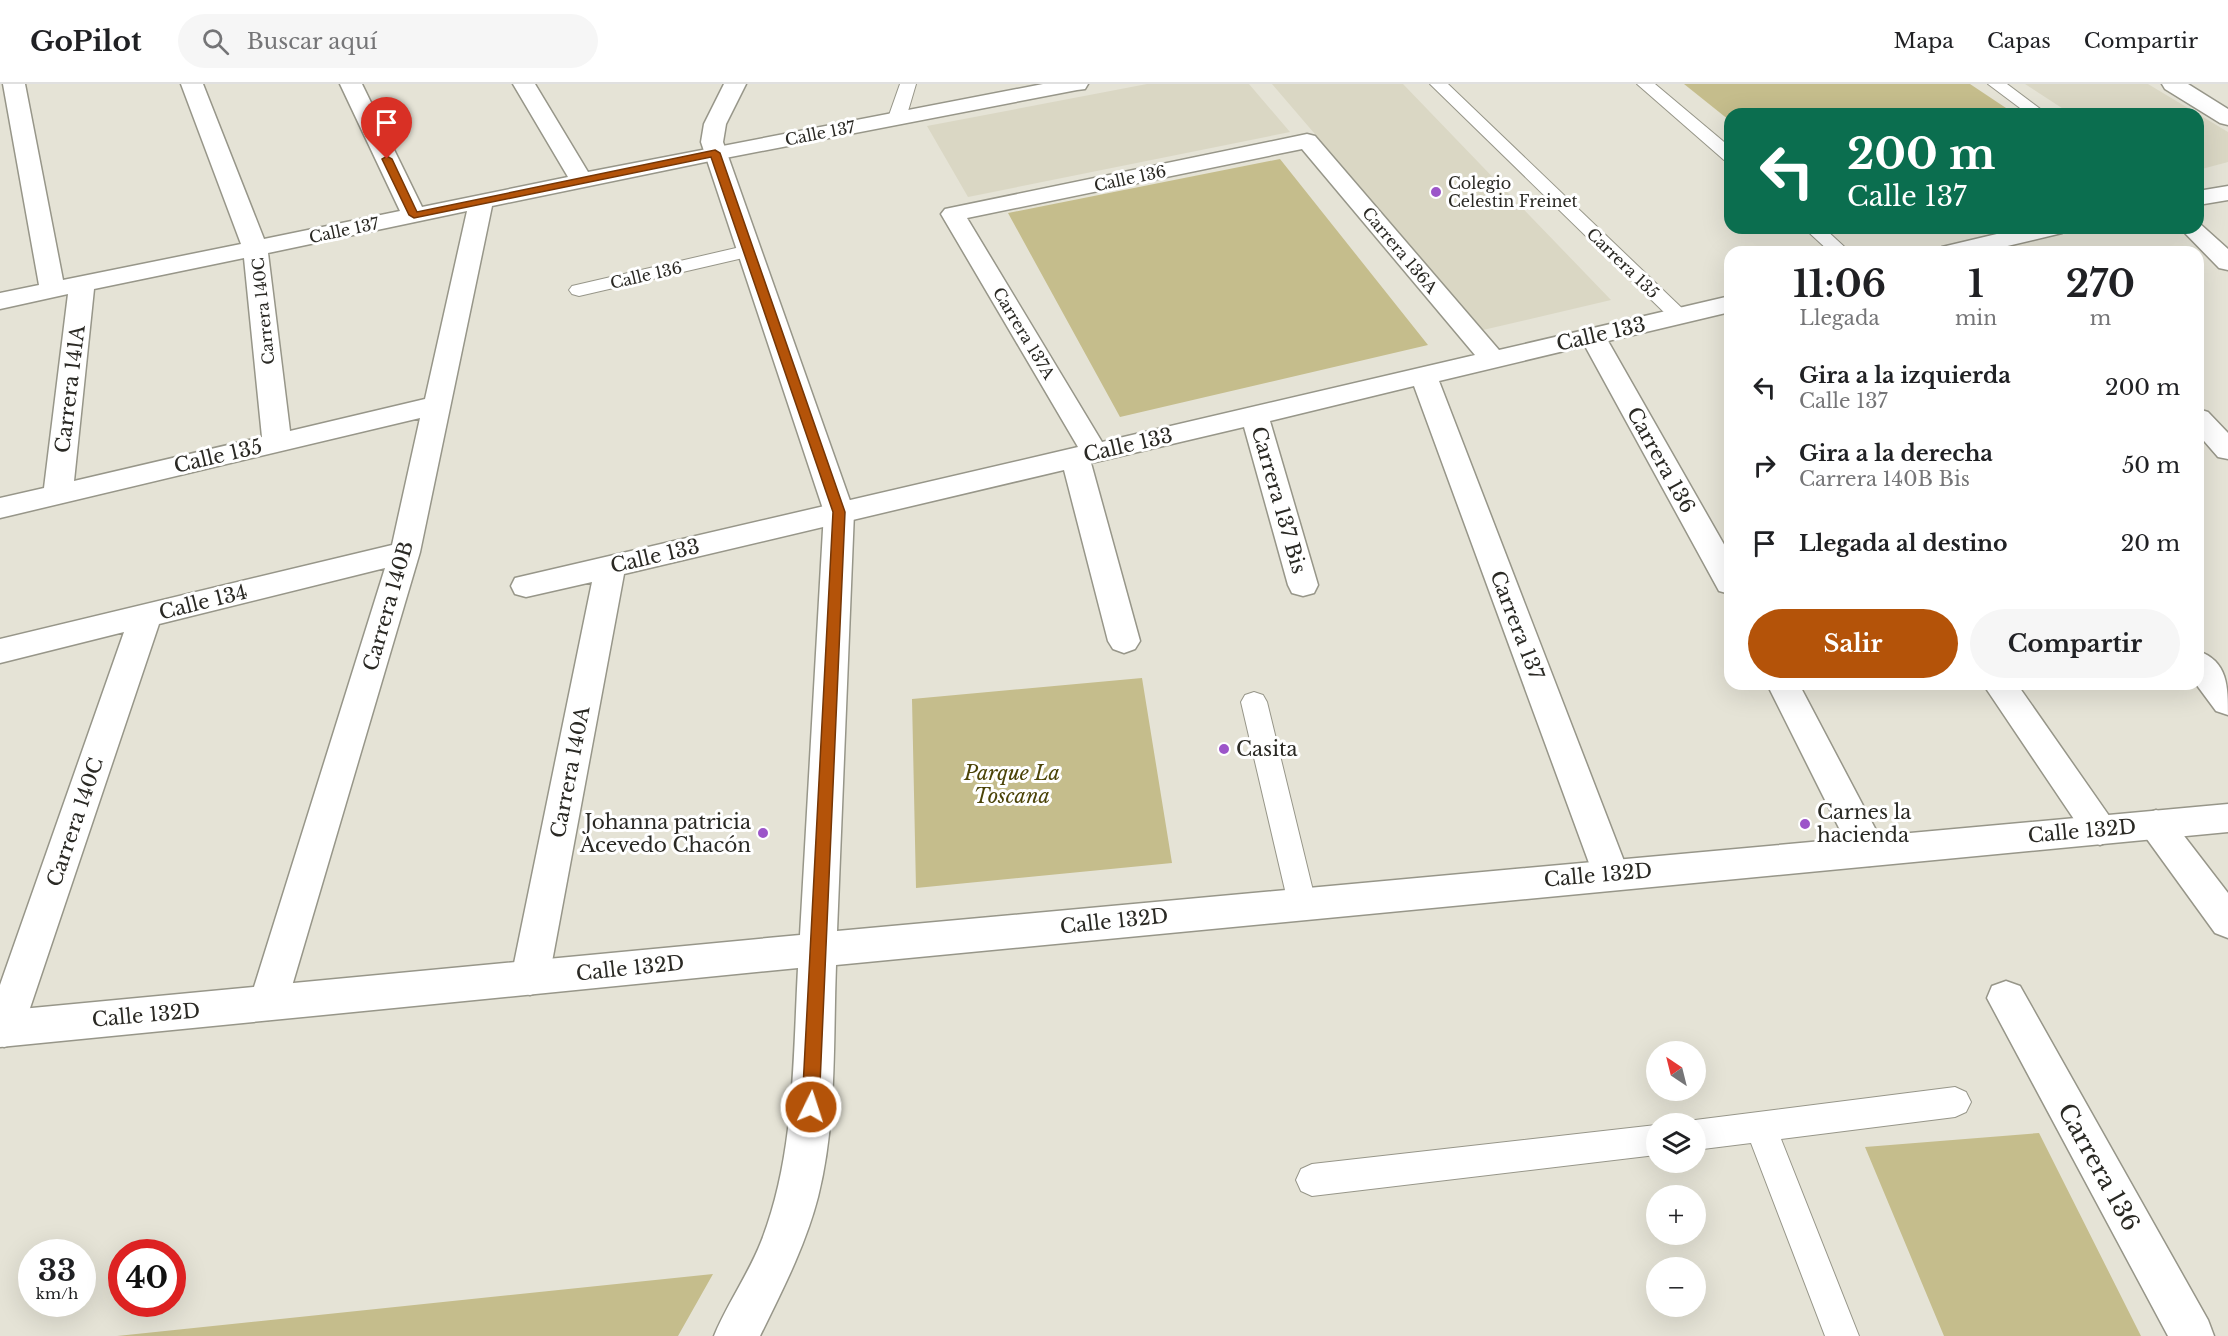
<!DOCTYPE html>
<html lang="es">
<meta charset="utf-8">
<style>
:root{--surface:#fff;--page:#f6f6f6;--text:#202124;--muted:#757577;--line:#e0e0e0;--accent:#b45309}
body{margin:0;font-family:"Libre Baskerville",serif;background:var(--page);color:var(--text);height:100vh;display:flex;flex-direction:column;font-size:22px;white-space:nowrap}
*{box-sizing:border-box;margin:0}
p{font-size:20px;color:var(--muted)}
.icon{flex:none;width:33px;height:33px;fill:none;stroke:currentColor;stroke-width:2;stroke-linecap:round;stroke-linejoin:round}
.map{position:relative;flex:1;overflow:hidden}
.sheet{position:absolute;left:1724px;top:162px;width:480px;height:444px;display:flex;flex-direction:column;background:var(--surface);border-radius:18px;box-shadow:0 6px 24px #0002}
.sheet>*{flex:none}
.hud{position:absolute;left:1724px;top:24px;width:480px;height:126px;border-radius:18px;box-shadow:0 6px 24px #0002;background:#0b6e4f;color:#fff;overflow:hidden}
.needle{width:39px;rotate:325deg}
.fabs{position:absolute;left:1646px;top:957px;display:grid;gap:12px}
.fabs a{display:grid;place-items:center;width:60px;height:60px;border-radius:50%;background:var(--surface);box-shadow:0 6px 24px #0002;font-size:30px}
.speed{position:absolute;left:18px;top:1155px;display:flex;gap:12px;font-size:30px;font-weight:700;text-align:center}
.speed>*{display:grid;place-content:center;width:78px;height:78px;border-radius:50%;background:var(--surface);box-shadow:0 6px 24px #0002;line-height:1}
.speed small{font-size:15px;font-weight:400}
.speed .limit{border:9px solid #d22;background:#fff;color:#111}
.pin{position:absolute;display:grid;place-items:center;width:51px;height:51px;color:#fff;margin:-62px -26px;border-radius:50% 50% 50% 0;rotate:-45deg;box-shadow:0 0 6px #0007}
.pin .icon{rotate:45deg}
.me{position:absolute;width:66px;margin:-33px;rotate:4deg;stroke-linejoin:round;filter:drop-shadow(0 0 4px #0008)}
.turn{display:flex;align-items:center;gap:21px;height:126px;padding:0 24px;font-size:27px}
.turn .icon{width:78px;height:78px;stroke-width:2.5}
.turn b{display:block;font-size:42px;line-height:51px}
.eta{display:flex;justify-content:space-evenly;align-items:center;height:102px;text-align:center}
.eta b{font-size:36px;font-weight:800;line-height:42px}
.cta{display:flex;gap:12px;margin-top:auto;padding:12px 24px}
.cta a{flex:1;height:69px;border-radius:36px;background:var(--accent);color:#fff;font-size:24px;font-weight:800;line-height:69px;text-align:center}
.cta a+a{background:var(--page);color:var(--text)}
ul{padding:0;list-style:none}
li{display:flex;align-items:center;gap:18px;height:78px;padding:0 24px}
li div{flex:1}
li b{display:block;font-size:22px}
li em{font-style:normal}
header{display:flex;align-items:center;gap:36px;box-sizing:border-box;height:84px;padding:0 30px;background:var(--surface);border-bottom:2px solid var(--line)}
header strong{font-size:28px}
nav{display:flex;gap:33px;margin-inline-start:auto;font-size:21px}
.search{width:420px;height:54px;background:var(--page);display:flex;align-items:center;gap:15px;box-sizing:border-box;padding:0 21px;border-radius:33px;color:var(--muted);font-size:22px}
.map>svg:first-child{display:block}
.built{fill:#dad7c4}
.green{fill:#c5bd8c}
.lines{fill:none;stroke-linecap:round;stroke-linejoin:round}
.lane-casing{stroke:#979689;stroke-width:2}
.street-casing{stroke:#979689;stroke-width:3}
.secondary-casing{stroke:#979689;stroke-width:3}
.lane{fill:#fff;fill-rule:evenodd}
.street{fill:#fff;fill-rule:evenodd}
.secondary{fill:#fff;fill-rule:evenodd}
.route{fill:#b45309;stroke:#753606;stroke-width:1.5}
.poi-dot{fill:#9c55c9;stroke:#fff;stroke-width:2}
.labels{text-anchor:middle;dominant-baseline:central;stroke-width:6;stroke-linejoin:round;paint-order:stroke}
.far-street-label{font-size:16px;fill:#2a2924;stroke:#fff}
.far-poi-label{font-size:16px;fill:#2a2924;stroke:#fff;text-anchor:start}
.street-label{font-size:20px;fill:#2a2924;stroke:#fff}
.poi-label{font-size:20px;fill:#2a2924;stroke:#fff;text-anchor:start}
.park-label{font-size:20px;font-style:italic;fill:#4b4307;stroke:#fff}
.near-street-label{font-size:24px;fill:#2a2924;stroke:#fff}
</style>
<header>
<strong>GoPilot</strong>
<div class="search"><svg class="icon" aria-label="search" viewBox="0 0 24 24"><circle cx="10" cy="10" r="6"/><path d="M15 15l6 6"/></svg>Buscar aquí</div>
<nav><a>Mapa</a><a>Capas</a><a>Compartir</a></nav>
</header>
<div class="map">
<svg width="2228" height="1252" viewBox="0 0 2228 1252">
<rect width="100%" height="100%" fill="#e5e3d6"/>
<path class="built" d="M1147,0H1249L1290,48L968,113L927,42Z
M1272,0H1403L1611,216L1483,246Z
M2025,0H2148L2228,48V78L2198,86V30H2071Z"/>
<path class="green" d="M1684,0H1970L2015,30H1730L1729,36Z
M1280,75L1428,261L1120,333L1008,129Z
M1142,594L1172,779L916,804L912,615Z
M2039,1049L2141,1252H1944L1865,1063Z
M713,1190L678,1252H117Z"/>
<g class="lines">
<defs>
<path id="lane" d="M900,0H916L906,34L903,38H891L888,34Z
M1430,0H1448L1686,228L1689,232L1686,236H1672Z
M1637,0H1655L1730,63V77L1724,76Z
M1988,0H2007L2047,30H2028Z
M1804,144H1824L1850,168H1830Z
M749,161L756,163L758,167L756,171L579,212L572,210L569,206L572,202Z
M1254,608L1263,611L1267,618L1316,819L1312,828L1302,831L1292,828L1288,819L1241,618L1245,611Z
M1955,1003L1966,1008L1971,1018L1966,1028L1955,1033L1781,1055L1859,1252H1825L1751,1059L1695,1066V1040H1686L1695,1036Z
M1656,1041V1071L1312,1112L1301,1107L1296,1096L1301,1085L1312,1080Z"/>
<path id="street" d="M3,0H25L63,196L241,160L181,0H203L264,155L400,127L340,0H362L422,123L568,93L513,0H535L588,88L1043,0H1088L1085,5L1077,6L715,76L492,122L420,468L287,919L282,931L268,936L254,931L249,919L385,484L159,540L23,945L18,958L4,963L0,961V901L124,548L0,579V555L392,461L420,334L0,434V414L44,404L68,210L0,225V209L39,201ZM467,127L425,315L290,347L268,169ZM244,174L262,353L74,397L94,205Z
M2162,0H2188L2228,25V41L2220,39L2165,5Z
M1307,50L1315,52L1499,266L1730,212V228L1608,257L1730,471V510L1719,507L1585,262L1439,297L1629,790L1624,801L1611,805L1598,801L1593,790L1414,302L1270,337L1318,501L1314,509L1303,512L1292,509L1288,501L1244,343L1091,379L1140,557L1135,565L1124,569L1113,565L1108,557L1064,386L624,490L549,894L543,906L530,911L517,906L511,894L592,498L526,513L515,510L511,502L515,494L1078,363L941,130L945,125ZM1302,65L1475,271L1102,358L967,134Z
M2228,102V116L2198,121V107Z
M2198,138L2228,165V186L2219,184L2180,144H2198Z
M2022,144H2065L2062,149L1982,168H1939L1942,163Z
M2198,325L2208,328L2228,349V375L2218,373L2198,350Z
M2198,567C2228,577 2228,603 2228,631L2216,627L2196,600Z
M1767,600H1799L1887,767L1882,778L1869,782L1856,778Z
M1983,600H2017L2112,736L2118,746L2112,756L2100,761L2088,756Z
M2156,726L2168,731L2228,809V854L2215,849L2144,751L2138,741L2144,731Z
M2006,897L2020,902L2208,1236L2214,1252H2168L1987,914L1992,902Z"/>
<path id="secondary" d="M724,0H746L726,40L723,58L854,428L837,847L2228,720V748L836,881C833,957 837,1038 818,1113C805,1163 782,1207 760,1252H714C727,1220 748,1191 761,1158C795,1072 793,976 798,884L0,963V927L800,851L824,428L701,58L704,40Z"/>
</defs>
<use href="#lane" class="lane-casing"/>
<use href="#street" class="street-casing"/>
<use href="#secondary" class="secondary-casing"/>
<use href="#lane" class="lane"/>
<use href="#street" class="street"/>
<use href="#secondary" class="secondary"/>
</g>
<path class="route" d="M715,66L720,69L845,428L819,1023L817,1028L811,1031L805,1028L802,1023L833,428L711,73L414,134L409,131L382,75L387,72L392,75L417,128Z"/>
<g class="poi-dot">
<circle cx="1436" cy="108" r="6"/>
<circle cx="1224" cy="665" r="6"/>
<circle cx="1805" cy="740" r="6"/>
<circle cx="763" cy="749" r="6"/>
</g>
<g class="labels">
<g class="far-street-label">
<text transform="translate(820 49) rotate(-11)">Calle 137</text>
<text transform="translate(1130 94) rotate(-12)">Calle 136</text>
<text transform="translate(344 146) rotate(-12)">Calle 137</text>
<text transform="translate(1400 166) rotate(50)">Carrera 136A</text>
<text transform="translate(1623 179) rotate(44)">Carrera 135</text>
<text transform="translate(646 191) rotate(-13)">Calle 136</text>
<text transform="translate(263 227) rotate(-96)">Carrera 140C</text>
<text transform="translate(1024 249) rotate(59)">Carrera 137A</text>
</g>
<g class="far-poi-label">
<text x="1448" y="99">Colegio<tspan x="1448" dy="18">Celestin Freinet</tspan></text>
</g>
<g class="street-label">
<text transform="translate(1601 250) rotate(-13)">Calle 133</text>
<text transform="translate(70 305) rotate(-83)">Carrera 141A</text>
<text transform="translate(1128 361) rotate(-13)">Calle 133</text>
<text transform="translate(218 372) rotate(-13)">Calle 135</text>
<text transform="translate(1661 376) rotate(61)">Carrera 136</text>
<text transform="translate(1279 416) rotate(74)">Carrera 137 Bis</text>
<text transform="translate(655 472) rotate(-13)">Calle 133</text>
<text transform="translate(203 518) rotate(-14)">Calle 134</text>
<text transform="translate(388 522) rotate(-74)">Carrera 140B</text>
<text transform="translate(1517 541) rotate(69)">Carrera 137</text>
<text transform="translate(570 688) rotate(-79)">Carrera 140A</text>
<text transform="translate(75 738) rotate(-71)">Carrera 140C</text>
<text transform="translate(2082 747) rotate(-5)">Calle 132D</text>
<text transform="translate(1598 791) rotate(-5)">Calle 132D</text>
<text transform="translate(1114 837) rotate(-6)">Calle 132D</text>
<text transform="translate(630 884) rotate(-6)">Calle 132D</text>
<text transform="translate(146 931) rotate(-5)">Calle 132D</text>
</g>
<g class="poi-label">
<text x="1236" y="665">Casita</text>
<text x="1817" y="728">Carnes la<tspan x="1817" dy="23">hacienda</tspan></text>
<text x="751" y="738" text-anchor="end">Johanna patricia<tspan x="751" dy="23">Acevedo Chacón</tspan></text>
</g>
<g class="park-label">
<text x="1012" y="689">Parque La<tspan x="1012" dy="23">Toscana</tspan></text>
</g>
<g class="near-street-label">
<text transform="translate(2099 1083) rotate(61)">Carrera 136</text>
</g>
</g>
</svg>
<div class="fabs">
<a><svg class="needle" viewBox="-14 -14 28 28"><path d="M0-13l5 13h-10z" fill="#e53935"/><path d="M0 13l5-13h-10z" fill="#757577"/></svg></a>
<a><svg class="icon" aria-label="layers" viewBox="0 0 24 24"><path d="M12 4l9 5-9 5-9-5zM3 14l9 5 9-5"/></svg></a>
<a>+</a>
<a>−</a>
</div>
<div class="speed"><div>33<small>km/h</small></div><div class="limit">40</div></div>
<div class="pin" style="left:387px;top:75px;background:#d93025"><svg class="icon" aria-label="arrive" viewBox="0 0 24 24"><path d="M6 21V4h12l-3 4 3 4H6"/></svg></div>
<svg class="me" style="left:811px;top:1023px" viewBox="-20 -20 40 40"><circle r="17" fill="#b45309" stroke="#fff" stroke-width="3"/><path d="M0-11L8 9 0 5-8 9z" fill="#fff"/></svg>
<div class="hud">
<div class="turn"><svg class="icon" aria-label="left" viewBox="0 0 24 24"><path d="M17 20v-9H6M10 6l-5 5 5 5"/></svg><div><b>200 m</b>Calle 137</div></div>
</div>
<section class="sheet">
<div class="eta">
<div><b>11:06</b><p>Llegada</p></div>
<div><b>1</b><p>min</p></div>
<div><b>270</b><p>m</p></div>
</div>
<ul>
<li><svg class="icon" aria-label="left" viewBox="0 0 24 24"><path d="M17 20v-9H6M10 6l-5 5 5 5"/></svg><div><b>Gira a la izquierda</b><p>Calle 137</p></div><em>200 m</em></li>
<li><svg class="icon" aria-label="right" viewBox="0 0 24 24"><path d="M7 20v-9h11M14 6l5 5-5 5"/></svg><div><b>Gira a la derecha</b><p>Carrera 140B Bis</p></div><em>50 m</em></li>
<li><svg class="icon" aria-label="arrive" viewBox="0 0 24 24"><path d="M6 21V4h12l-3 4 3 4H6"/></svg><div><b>Llegada al destino</b></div><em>20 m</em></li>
</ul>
<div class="cta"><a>Salir</a><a>Compartir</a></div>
</section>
</div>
